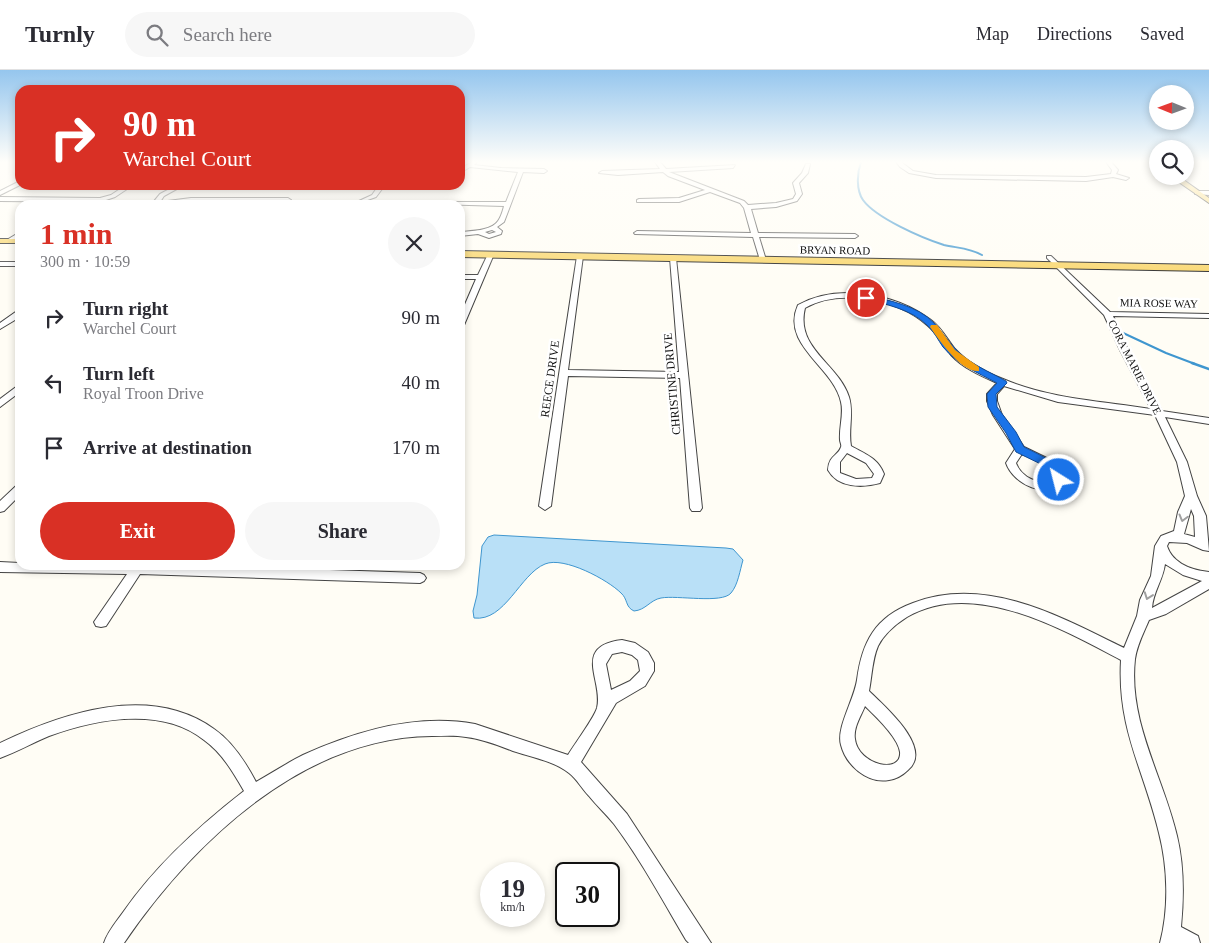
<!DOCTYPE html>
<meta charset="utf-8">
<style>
:root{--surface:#fff;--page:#f7f7f7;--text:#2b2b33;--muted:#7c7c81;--line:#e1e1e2;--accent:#d93025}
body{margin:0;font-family:"Times New Roman",serif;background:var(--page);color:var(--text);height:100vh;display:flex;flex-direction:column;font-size:19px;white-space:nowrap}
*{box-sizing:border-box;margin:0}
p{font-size:16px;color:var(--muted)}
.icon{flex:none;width:28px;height:28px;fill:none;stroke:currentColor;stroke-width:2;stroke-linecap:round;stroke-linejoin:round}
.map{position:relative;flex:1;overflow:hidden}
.details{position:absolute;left:15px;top:130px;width:450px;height:370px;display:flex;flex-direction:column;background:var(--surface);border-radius:15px;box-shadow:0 2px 8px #0003}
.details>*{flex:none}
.banner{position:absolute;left:15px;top:15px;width:450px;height:105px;border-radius:15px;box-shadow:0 2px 8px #0003;background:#d93025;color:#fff;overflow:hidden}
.needle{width:32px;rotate:271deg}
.controls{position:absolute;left:1149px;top:15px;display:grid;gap:10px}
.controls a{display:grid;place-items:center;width:45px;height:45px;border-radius:50%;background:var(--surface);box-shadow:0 2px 8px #0003;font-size:25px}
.speed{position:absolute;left:480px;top:792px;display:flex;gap:10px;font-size:25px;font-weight:700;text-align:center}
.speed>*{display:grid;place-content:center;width:65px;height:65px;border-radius:50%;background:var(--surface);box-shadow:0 2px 8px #0003;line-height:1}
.speed small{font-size:12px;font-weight:400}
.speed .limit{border:2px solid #111;border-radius:8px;background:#fff;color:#111}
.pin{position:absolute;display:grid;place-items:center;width:42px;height:42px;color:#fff;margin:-21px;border:2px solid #fff;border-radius:50%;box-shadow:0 1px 5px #0007}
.me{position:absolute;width:55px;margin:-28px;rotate:324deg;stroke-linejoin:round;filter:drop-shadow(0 0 4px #0008)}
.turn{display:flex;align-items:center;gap:18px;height:105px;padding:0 25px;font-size:22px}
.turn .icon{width:65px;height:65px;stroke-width:2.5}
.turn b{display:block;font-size:35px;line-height:42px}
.round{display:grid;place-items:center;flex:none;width:52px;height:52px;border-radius:26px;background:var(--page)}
.headline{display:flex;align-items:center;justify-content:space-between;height:85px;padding:0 25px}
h1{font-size:30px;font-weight:700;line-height:38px;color:var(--accent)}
.button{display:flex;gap:10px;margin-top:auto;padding:10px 25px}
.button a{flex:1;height:58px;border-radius:30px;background:var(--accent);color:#fff;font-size:20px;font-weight:700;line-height:58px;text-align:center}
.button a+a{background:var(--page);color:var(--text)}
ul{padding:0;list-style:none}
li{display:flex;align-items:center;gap:15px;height:65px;padding:0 25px}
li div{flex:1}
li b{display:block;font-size:19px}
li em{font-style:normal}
header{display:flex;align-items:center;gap:30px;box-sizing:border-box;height:70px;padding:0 25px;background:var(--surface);border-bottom:1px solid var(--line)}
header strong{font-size:24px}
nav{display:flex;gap:28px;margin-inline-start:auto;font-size:18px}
.search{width:350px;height:45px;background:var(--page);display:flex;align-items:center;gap:12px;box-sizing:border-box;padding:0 18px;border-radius:28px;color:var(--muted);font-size:19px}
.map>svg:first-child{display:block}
.water{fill:#b9e0f7;stroke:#3f96cf}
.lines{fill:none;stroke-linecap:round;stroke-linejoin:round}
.stream-far1{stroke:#3f96cf;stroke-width:2}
.stream{stroke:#3f96cf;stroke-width:2.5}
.minor-casing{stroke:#444;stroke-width:2}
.major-casing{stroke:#222;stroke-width:2}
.minor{fill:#fff;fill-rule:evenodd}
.major{fill:#f9d66b;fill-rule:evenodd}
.oneway{stroke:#a0a0a0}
.route{fill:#1a73e8;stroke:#114b97}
.slow{fill:#f59e0b}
.labels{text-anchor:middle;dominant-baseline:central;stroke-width:5;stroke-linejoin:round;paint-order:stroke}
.far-street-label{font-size:11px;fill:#111;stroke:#fff}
.street-label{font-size:12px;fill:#111;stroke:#fff}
</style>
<header>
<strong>Turnly</strong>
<div class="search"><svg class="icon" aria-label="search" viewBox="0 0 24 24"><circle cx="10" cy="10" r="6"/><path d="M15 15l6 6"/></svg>Search here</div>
<nav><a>Map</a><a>Directions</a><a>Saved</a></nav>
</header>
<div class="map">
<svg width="1209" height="873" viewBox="0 0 1209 873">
<rect width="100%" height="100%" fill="#fffdf5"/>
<path class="water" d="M494,465L726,478L733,479L743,490C740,500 738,515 731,523C722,534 677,525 661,528C650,530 646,540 634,541C625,537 628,529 621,523C608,510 564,486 545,494C520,504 505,552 474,548L473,541L477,525L482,476L488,467Z"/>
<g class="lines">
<path class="stream-far1" d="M861,92C857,103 856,120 863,130C876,148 922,168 944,175C957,178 970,178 982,185
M1121,262L1166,283L1195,294"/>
<path class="stream" d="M1192,293L1209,299"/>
<defs>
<path id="minor" d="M472,92H477L474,95L501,98L544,99L547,101L544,103L523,102L504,152L497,157L502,161L501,164L489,168L478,164L460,166V162C471,161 491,161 498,151C501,147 503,140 504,136L434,134L437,132H506L518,102L470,97L460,103V99ZM492,160L496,162L489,164L485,162Z
M655,92H660L666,99L735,95L733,98L669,102L744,131L748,135L776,133L793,129L796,124L793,113L802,103L806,94H810L808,103L799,113L802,124L797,131L776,137L751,139L758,163L855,164L858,166L855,168L759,167L766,190L763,192L760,190L753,167L635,164L634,163L637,161L751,163L744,138L740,133L710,122L679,132H637V130L639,129L679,128L705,120L668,106L663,102L618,105L599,103L602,101L660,99Z
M896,92H901L913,101L936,105L1086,107L1111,104L1112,100L1106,92H1111L1118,100L1116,104L1129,108L1126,110L1113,107L1086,111L936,108L909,103L900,97Z
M20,111V115L0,125V121Z
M126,115H133L115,127L100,132L0,131V127L100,128L111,125Z
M177,115H184L164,126L160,132L191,128H288L291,130L288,132H191L151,135L160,124Z
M379,115H385L376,127L359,133V131L372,125Z
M1197,121H1209V125L1195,124Z
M20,162V167L10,172L5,171Z
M491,182L494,184L464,255L460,257V246L476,209H460V205H478L488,184Z
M580,184L583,186L568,300L679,302L670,188L673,186L676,188L702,438L700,441H692L690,438L680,308L568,306L551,436L545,440L539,436L577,186Z
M1047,186H1051L1110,242L1209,244V248L1113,246L1128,280L1162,341L1209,348V354L1165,347L1187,392L1197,426L1206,446L1209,481L1203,480L1187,473L1169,472L1167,476C1173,494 1192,500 1209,502V519L1166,544L1149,550C1144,562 1137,575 1135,589C1128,652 1163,706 1177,766C1184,795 1184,826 1181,857L1198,866L1200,873H1160C1169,839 1168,798 1159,763C1144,700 1117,659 1121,590C1062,559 973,508 907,547C896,554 884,564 878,576C872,590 872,606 869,621C884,636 934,678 908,700C903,705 896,709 889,710C867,714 846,695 841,675C836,658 854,630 857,610C862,572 875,547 913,533C985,505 1060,546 1124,578L1137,546L1140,530L1151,506L1155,476L1161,466L1174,461L1178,442L1185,426L1177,392L1155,345L1058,332L1004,316L997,324V331L1002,345L1024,377L1055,392L1064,404V410C1048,431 1013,414 1006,393L1015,379L993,345L987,331V324L997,313C981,306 963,298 951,285C943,275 937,263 927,255C898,229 839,218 805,238C795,279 838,293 849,327C854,343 848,360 851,376C865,384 878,388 884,404L880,413C862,418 838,418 828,400C829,385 838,386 841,377C842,375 840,372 840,370C839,357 844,344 841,332C834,297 780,275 798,235C837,213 895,223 931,250C941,257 947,269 955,279C968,293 985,302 1003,309C1050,329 1101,331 1151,339L1120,280L1104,245L1047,188ZM847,383L866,393L874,404L872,408L856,409L840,403V392ZM1022,384C1033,389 1053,394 1054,409C1040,417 1021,407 1016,393ZM1191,439L1194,446L1195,467L1184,464ZM1165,494L1183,505L1202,511L1152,538C1153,522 1163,510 1165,494ZM865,636C875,646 898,667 900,682C902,705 858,695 855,669C853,658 861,646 865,636Z
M0,192H20V196H0Z
M17,241H20V247L0,259V253Z
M20,314V322L0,337V329Z
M20,415V425L4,441L0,442V431L16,416Z
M0,492L20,493V495L212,496L420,503L424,505L426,508L424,511L420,513L140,504L106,556L101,557L96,556L94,552L127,504L0,502Z
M622,570L635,573L648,582L654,593V601L645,616L616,633L581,692L627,744L711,873H689L686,870C663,831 641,790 614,754C606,744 597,736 589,726C582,719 577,709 569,703C554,691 531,687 513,681C498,675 482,669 466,667C455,665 444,666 432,666C303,667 193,772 124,873H104C108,861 117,851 124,841C157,794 199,756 244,721C233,702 222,683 204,670C162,636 96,649 49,666C32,673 17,682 0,688V673C63,643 150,613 214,659C233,672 246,693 256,712C272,703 287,693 303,685C356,661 416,643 475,654L568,685C574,675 594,648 597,638C604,612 571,576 622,570ZM622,582L632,585L638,590L640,601L630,611L611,620L606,594L612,584Z"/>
<path id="major" d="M1149,92L1158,93V98Z
M1170,106H1178L1209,128V133Z
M0,169H20V173H0Z
M460,181L1209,195V201L460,187Z"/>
</defs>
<use href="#minor" class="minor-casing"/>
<use href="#major" class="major-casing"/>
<use href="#minor" class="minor"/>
<use href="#major" class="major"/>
</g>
<defs><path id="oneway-chevron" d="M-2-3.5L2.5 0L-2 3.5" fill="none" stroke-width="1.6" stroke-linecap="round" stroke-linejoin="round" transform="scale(1.25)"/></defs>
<g class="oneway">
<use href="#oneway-chevron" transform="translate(1183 448) rotate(105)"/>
<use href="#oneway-chevron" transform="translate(1148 526) rotate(110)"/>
</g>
<linearGradient id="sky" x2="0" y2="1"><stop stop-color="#95c6ee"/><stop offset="0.43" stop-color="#fffefa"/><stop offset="1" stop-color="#fffefa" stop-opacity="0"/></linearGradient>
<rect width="1209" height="214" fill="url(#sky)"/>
<path class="route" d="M866,225C888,230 918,236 934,253C946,266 953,280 968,290C980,298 993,304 1006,311L1007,313L996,324L997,337L1016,362L1024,377L1056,393L1063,400L1064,410L1063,412H1055L1052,402L1049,398L1016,382L1006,363L988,337L987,324L997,313C978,303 957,294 943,277C938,270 934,261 927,255C911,239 885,234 864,229V226Z"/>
<path class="slow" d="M931,255H937L955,280L979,297V301C962,303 939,270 930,257Z"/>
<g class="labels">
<g class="far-street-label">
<text transform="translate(835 180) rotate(1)">BRYAN ROAD</text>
<text transform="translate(1159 233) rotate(1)">MIA ROSE WAY</text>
<text transform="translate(1135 297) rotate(63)">CORA MARIE DRIVE</text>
</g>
<g class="street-label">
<text transform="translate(550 309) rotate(-82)">REECE DRIVE</text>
<text transform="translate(672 314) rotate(-95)">CHRISTINE DRIVE</text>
</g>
</g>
</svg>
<div class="controls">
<a><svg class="needle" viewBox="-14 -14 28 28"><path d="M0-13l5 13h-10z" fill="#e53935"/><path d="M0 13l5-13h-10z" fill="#7c7c81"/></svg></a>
<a><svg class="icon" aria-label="search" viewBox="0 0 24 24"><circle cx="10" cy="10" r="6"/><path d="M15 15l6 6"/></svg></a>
</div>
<div class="speed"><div>19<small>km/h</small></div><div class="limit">30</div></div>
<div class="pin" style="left:866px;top:228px;background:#d93025"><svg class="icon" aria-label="arrive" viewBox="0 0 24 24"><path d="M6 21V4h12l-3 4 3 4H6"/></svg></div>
<svg class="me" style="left:1059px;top:410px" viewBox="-20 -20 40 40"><circle r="17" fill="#1a73e8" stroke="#fff" stroke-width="3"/><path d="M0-11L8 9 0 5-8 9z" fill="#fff"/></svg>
<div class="banner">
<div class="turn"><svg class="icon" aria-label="right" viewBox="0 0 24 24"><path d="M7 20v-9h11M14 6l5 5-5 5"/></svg><div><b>90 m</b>Warchel Court</div></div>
</div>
<section class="details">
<div class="headline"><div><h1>1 min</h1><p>300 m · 10:59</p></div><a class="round"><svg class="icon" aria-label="close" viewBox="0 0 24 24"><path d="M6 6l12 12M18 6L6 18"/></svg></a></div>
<ul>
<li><svg class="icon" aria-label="right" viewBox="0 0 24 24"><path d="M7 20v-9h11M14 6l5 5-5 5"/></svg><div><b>Turn right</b><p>Warchel Court</p></div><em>90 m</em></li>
<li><svg class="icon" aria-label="left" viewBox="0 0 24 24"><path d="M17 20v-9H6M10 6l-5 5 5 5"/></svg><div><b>Turn left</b><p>Royal Troon Drive</p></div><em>40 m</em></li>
<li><svg class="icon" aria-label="arrive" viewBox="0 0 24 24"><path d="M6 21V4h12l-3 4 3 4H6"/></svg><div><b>Arrive at destination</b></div><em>170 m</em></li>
</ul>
<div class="button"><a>Exit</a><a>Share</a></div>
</section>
</div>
